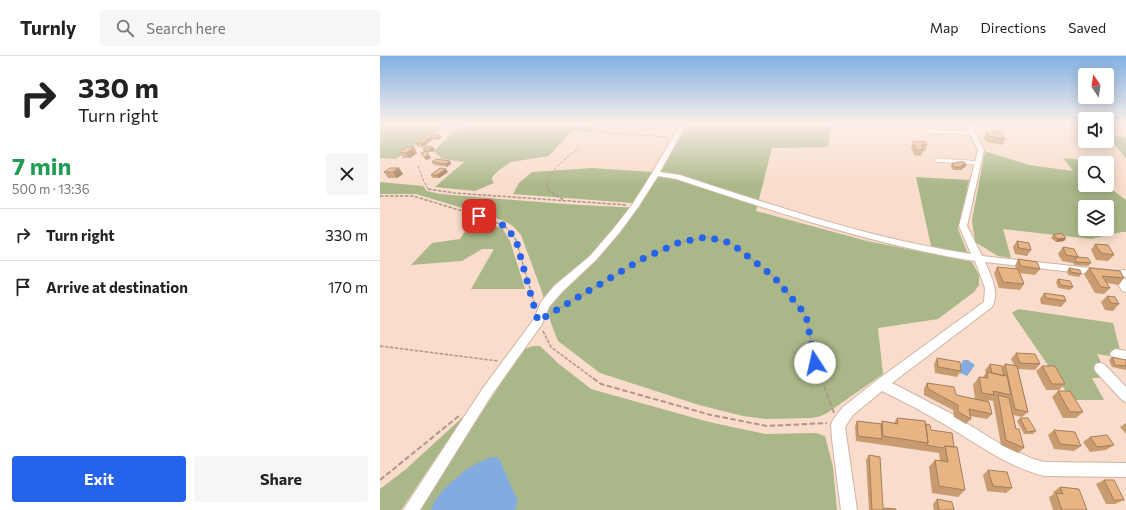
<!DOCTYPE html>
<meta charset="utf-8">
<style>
:root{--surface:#fff;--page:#f6f6f6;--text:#222;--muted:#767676;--line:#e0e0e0;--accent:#2563eb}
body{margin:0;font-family:Commissioner,sans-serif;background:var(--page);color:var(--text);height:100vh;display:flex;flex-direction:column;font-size:15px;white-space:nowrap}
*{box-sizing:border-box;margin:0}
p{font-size:13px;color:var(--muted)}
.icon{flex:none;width:22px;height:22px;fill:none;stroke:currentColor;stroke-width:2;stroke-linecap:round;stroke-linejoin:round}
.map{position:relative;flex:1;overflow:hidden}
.sheet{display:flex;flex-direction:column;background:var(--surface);width:380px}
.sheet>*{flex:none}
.banner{background:#fff;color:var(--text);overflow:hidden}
.needle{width:26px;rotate:347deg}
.buttons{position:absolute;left:698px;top:12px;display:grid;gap:8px}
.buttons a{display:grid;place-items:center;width:36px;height:36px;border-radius:4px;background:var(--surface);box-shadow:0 2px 10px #0003;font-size:20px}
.pin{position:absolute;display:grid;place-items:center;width:34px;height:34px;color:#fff;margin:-17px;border-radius:8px;box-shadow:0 2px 6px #0006}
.me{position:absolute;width:44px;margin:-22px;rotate:350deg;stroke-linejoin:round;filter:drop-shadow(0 0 3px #0008)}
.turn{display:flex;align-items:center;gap:14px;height:84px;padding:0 12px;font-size:18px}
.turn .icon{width:52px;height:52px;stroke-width:2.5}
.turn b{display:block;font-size:28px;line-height:34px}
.round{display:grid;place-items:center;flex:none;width:42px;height:42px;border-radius:4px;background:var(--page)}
.head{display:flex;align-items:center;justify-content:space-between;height:68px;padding:0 12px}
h1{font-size:24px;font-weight:700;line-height:30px;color:#1e9e55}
.cta{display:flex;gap:8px;margin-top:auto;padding:8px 12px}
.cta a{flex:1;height:46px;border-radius:4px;background:var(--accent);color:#fff;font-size:16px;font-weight:700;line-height:46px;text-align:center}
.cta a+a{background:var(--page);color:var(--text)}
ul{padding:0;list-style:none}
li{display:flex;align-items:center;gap:12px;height:52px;padding:0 12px;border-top:1px solid var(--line)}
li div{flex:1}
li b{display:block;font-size:15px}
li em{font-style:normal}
header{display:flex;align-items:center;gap:24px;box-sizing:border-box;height:56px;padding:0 20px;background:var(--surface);border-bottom:1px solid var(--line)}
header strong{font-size:19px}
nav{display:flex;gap:22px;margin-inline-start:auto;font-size:14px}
.search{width:280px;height:36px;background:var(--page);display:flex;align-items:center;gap:10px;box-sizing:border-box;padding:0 14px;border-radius:4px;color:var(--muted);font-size:15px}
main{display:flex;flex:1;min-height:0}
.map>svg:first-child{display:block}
.green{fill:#aab789;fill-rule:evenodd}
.water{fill:#83abe0}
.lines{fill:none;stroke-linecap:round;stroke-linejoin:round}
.lane-casing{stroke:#d0b4a3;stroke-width:5}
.street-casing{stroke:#d0b4a3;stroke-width:2}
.path-far2{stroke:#ad978b;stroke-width:1;stroke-dasharray:3 1.5;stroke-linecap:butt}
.path-far1{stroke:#ad978b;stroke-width:1.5;stroke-dasharray:3.5 1.5;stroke-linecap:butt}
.path{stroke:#ad978b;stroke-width:2;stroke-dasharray:5.5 2.5;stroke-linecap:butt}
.lane{stroke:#fff;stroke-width:3.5}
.street{fill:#fff;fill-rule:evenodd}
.wall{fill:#c89b71}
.shaded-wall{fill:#a37e5c}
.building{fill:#e9b483;stroke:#a37e5c}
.route{stroke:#2563eb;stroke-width:7;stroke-dasharray:0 12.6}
</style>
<header>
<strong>Turnly</strong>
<div class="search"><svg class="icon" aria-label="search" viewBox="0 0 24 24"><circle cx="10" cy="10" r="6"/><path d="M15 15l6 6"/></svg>Search here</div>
<nav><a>Map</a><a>Directions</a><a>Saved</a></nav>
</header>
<main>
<section class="sheet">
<div class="banner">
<div class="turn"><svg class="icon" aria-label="right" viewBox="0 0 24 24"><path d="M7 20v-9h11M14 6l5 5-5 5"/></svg><div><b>330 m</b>Turn right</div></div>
</div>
<div class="head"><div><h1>7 min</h1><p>500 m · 13:36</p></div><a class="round"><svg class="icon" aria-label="close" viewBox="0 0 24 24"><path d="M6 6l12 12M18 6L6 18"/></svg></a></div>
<ul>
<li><svg class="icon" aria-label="right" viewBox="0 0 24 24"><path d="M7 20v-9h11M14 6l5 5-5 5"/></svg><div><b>Turn right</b></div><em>330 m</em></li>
<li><svg class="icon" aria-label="arrive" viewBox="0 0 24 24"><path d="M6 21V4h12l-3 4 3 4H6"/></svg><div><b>Arrive at destination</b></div><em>170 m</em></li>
</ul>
<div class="cta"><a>Exit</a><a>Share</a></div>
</section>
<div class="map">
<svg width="746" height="454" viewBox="0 0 746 454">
<rect width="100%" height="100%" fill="#f9dccb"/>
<path class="green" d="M0,67L66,68L16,103L0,102Z
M98,67H220L210,76L192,75L169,100L131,106L119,114L112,121V124L114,127L95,135L55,131L84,106L62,103L54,95L74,75Z
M307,67H451L448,91L392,92L376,155L487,185L592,206L599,219V229L594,236L558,263L498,272L503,318L447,357L441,360L432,362L385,363L363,360L319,349L220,317L178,285L171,267L162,236L141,179L133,170L122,164L36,138H0V126L43,130L47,135L60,138L184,148L259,152Z
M727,79L746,81V103L745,101Z
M605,95L649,109L693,115L683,102L702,104L708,107H705V129H726L746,144V176H742L711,183L623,173L631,202L618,200L595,186L592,164ZM705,151H727V173H705Z
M212,112L273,116L252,147L133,138L139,127L152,116Z
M536,121L589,124L578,173L588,198L551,190Z
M95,161L123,173L130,185L145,233H91L114,193H102L82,205L31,209L52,187L80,183Z
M638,253L733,267L742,302L717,298L729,322H712L724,344H692L632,257Z
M153,290H160L179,308L211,333L329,366L385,378L436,377L445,380L453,411L457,454H38L129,315L145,293Z
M84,360L21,454H0V433L26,413Z"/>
<path class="water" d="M583,304H588L595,309L587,320L580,317L579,313Z
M112,401H118C126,416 130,430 138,444L135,454H51C54,440 79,418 92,410C98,406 106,404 112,401Z"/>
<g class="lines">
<defs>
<path id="lane" d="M548,75L592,77
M556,104L598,107"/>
<path id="street" d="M301,67H307L280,116L300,119C396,150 491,183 591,198L579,170L598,94L584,67H590L604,94L587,170L602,200L737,215L746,214V220L744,221L746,224V236L742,235L734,221L605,206C611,220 620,236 612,251L512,327L570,357L622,389L653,403L664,406L746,407V421L664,420C629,411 600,390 569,371C547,358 525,346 502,335L473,359L465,371L477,454H461L452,383L451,369L453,364L463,351L497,324L604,246L605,232L595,205C492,189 394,155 296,123L278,120L259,150L240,176L216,204L182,236L169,251L162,268L111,340L40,454H23L103,332L154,263L161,246L174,230L210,200L234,172L252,149L272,117Z
M736,293L746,295V305L732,301L730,298L732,295Z
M720,307L724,308L746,331V346L742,344L716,316L714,312L716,308Z"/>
</defs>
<use href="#lane" class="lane-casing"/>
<use href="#street" class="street-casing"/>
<path class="path-far2" d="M190,67L206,75L288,81
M38,110L44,126L49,134
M169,134L167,130C168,114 188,101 199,92"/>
<path class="path-far1" d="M48,133L74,137L247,149
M168,133L174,138L184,144
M0,140H33L99,160L125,170L136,184L155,250
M171,257L263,203L300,186L327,181L351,187L394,221L426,259L435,307L441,323
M163,275L171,291L214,323
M0,290L118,305"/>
<path class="path" d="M213,322L221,328L331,359L387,370L447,367
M441,322L454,357
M0,424L80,359"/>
<use href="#lane" class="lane"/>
<use href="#street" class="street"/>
</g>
<path class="wall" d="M614,75L625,83L623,89L606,86L604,81L606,76H614Z
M50,78L62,81L58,84H52L43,91H38L36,88Z
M533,85L547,89L545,95H543L541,100L534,99L531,91Z
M34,91L37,97L30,102H23L19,96Z
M43,93L55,94L52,96H47L51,102L46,104L41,97L45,96H44Z
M70,105L71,108L67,111L54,109L52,106Z
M577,106L586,109L585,112H583L582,114H573L571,110L572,107H576Z
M19,112L23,118L17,122H8L4,116Z
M68,116L59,122H53L51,119Z
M673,179L686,182L684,185L676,186L671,182Z
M637,185L651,194L647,200L635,198L633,191Z
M715,188L734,199L728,205L716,204L711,194Z
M683,191L698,201L711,207L708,210L694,209L693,207L682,205L678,198Z
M638,203L660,213L655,219L639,217L644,228L640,234L619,232L614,217L617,211L636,213L635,210Z
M689,212L701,218L699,221L688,219L687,215Z
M709,212L744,222L739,229L727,227L730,232L724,238L715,237L704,218Z
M678,223L693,231L690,234L678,232L676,226Z
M664,237L686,245L681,251L661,248L660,243Z
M727,240L739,248L733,255L725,254L721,246Z
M636,297L660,308L655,314L638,313L648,356L642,361L633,359L636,373L644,392L638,397L621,389L613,345L609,344L608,346L612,358L607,363L590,360L591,363L586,368L574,361L573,354L544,339V332L547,327L576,339L595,343L593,329L599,321H603L606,317L605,314L610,308L622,311L625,308L634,309L631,303Z
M732,301L746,304V314L732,311L729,304Z
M557,302L581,315L577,321L555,317L554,308Z
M662,310L685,328L679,334H666L656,315Z
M678,335L703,356L696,362H683L672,341Z
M517,362L546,368L551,374L574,391L585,434L578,441L552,437L549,411L555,404H560L559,397L476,385L475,370L477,365L501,368L502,365L514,367Z
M640,362L656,375L653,378H644L637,365Z
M746,367V378L740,371Z
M674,374L701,390L694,395L674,393L668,379Z
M710,381L734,389L726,394L710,396L703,386Z
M489,399L503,452L516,454H489L486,404Z
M608,414L632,432L626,437L607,435L603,419Z
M724,424L744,444L735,448H726L716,428Z
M680,431L707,454H673L669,441L674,438L673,436Z
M557,443L574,454H554L553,448Z"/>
<path class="shaded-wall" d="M60,79L62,81L58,84L56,82Z
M50,81L52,84L43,91L41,88Z
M34,91L37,97L30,102L26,97Z
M53,91L55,94L52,96L50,93Z
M49,99L51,102L46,104L44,101Z
M70,105L71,108L67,111L66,108Z
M19,112L23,118L17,122L13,116Z
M66,113L68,116L59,122L57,119Z
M686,182L684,185L676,186L678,183Z"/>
<path class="building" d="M614,75H621L625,83L608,80L606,76L615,77Z
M50,78L60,79L56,82L50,81L41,88H36Z
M533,85L546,86L547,89H541L543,94H536Z
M46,90L53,91L50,93H43Z
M27,91H34L26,97L19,96Z
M46,95L49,99L44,101L41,97Z
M56,103L70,105L66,108L52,106Z
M577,106H584L586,109H582L583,111H574L572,107H577Z
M10,112H19L13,116H4Z
M60,112L66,113L57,119H51Z
M681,177L686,182L678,183L673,179Z
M637,185L649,187L651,194L639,192Z
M715,188L728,189L734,199L721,197Z
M683,191L694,193L698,201L686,199Z
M697,201L708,202L711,207L696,206L695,204Z
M638,203L657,206L660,213L641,210Z
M617,211L638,213L644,228L623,226Z
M689,212L700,214L701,218L691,216Z
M709,212L740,215L744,222L722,220L730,232L721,231Z
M678,223L690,225L693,231L681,229Z
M664,237L684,240L686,245L666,242Z
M727,240L735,241L739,248L731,247Z
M636,297L655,298L660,308L640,307Z
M732,301L746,304V310L735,309Z
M557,302L580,306L581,315L558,311Z
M610,308L622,310L624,320L612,317Z
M625,308L637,310L648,356L635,353Z
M662,310H675L685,328H672Z
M607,316L627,320L631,339L613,335L614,339L602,337L599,321L608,322Z
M547,327L574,331L576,339L609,346L612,358L589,353L591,363L578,356V349L548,333Z
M678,335H690L703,356H690Z
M618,339L629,342L636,373H639L644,392L626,384Z
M517,362L545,365L548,387L503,380L502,365L518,368Z
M640,362H648L656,375L647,376Z
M477,365L501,368L502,383L478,380Z
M546,368L550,369L551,374L572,377L574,391L565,390L563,392L546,389L548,387Z
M674,374L695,376L701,390L680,388Z
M727,379L734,389L717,391L710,381Z
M565,390L577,391L585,434L559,430L555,404L568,406Z
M489,399L500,401L503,452L516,453V454H492Z
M608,414L627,416L632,432L613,430Z
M724,424H734L744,444H734Z
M680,431L699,433L707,454H682L676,437L683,438Z
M557,443L572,446L574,454H559Z"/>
<linearGradient id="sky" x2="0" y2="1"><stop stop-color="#7fb0e5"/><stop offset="0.52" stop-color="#fcefe8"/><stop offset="1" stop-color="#fcefe8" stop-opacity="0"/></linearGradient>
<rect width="746" height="130" fill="url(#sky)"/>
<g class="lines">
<path class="route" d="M99,160L125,170L136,184L158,265L262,203L300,186L327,181L351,187L394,221L426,259L435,307"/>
</g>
</svg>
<div class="buttons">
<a><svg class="needle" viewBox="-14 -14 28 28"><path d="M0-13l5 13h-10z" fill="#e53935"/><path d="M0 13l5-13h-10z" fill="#767676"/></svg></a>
<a><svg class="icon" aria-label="sound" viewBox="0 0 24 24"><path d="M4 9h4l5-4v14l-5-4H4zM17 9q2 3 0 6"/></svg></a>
<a><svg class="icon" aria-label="search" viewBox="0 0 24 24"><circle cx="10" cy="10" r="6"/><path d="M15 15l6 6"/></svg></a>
<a><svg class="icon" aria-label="layers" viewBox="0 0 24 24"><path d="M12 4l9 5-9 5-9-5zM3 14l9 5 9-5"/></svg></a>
</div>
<div class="pin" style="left:99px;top:160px;background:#d93025"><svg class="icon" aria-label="arrive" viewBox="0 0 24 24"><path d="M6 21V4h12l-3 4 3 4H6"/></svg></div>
<svg class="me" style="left:435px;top:307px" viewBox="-20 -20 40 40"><circle r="19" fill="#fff"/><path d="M0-13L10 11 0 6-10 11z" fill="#2563eb"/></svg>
</div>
</main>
